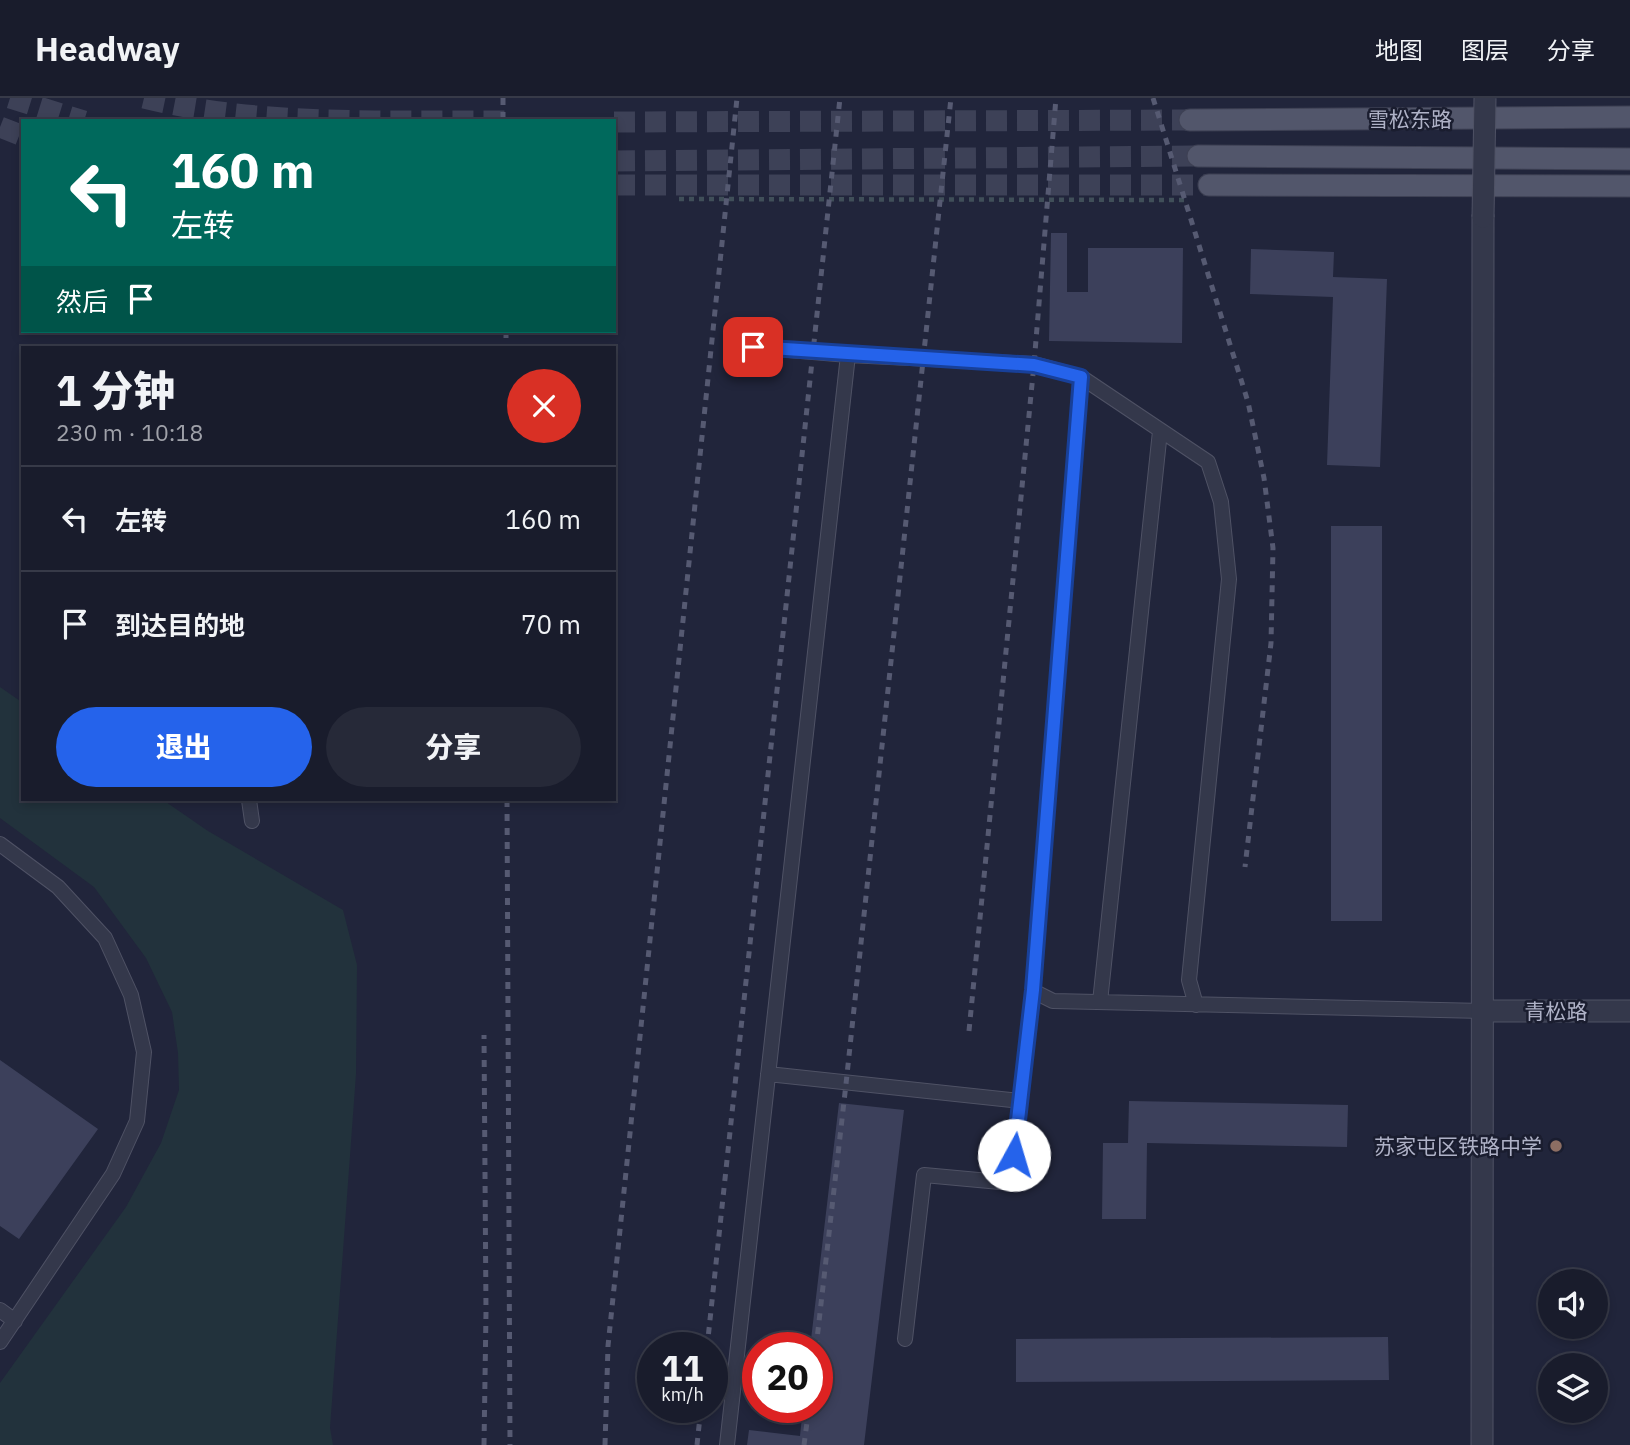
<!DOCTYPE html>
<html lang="zh">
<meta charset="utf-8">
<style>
:root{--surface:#191c2c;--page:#262938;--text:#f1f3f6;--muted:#9fa1a9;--line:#373a48;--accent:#2563eb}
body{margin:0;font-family:"IBM Plex Sans","Noto Sans SC",sans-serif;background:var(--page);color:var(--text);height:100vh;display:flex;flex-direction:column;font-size:26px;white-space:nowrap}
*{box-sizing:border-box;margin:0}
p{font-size:23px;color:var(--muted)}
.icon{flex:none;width:38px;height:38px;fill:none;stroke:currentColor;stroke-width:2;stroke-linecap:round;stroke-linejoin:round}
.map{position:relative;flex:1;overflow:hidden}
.panel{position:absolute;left:21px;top:248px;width:595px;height:455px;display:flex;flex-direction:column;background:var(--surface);border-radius:0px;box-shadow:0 4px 10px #0003,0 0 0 2px var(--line)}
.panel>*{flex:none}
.banner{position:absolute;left:21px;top:21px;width:595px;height:214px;border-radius:0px;box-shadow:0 4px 10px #0003,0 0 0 2px var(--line);background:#00695c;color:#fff;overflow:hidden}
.tools{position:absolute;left:1538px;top:1171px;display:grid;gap:14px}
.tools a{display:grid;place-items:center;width:70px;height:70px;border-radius:50%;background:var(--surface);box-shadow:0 4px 10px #0003,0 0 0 2px var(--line);font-size:35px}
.speed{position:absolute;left:637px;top:1234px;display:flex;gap:14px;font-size:35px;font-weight:700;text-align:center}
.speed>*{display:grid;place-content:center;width:91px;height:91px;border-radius:50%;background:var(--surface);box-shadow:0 4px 10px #0003,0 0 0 2px var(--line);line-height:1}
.speed small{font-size:18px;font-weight:400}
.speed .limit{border:10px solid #d22;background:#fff;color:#111}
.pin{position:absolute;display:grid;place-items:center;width:60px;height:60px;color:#fff;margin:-30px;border-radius:14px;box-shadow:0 4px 10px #0006}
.me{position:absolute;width:77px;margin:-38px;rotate:6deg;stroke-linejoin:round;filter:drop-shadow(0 0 5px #0008)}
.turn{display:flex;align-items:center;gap:24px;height:147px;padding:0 35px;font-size:32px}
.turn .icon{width:91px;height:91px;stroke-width:2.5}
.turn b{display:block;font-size:49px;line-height:60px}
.then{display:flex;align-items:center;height:66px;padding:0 35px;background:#0003;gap:14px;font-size:26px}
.round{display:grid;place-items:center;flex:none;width:74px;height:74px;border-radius:37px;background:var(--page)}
.head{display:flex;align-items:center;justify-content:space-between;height:119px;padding:0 35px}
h1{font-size:42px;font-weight:800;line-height:52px}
.primary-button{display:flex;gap:14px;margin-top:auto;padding:14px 35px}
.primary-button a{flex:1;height:80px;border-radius:42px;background:var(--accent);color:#fff;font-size:28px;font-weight:800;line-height:80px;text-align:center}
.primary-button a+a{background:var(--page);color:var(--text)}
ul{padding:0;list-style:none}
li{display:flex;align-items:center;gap:21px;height:105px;padding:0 35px;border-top:2px solid var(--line)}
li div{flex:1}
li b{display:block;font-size:26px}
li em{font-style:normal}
header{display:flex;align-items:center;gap:42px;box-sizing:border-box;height:98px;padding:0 35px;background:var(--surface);border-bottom:2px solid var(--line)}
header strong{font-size:33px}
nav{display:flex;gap:38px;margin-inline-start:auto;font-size:24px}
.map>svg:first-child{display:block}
.green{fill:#22323c}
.building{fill:#3c405b}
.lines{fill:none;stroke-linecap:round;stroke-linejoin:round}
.primary-tunnel{stroke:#3d4157;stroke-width:21;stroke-dasharray:21 10;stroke-linecap:butt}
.service-casing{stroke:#4f5265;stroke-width:16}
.minor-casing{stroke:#4f5265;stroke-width:23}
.primary-casing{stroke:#3e4154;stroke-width:23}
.path{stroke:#404f59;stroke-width:4.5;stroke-dasharray:5 5;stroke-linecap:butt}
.service{stroke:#34384b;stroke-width:14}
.minor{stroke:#34384b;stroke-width:21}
.primary{stroke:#52566b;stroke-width:21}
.rail{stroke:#565a72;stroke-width:5;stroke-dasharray:7 7;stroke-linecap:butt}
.minor-bridge-casing{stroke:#4f5265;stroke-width:23;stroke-linecap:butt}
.minor-bridge{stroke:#34384b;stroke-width:21}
.route-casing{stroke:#184099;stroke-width:18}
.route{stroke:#2563eb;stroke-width:12}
.education-dot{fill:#8d6e63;stroke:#1a1d2f;stroke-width:2.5}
.labels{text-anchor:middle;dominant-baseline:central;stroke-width:5;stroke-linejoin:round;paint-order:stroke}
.street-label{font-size:21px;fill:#afb2c7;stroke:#1a1d2f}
.poi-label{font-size:21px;fill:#afb2c7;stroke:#1a1d2f;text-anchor:end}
</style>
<header>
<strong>Headway</strong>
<nav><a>地图</a><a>图层</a><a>分享</a></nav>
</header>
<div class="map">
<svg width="1630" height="1347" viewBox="0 0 1630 1347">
<rect width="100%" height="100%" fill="#21253b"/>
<path class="green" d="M0,589L23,605V702H163L208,733L343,812L357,867L356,976L330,1330L333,1347H0V1285L126,1109L161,1045L179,992L178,955L172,914L146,860L94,789L0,720Z"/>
<path class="building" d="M1051,135H1067V194H1088V150H1183L1182,245L1049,243Z
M1251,151L1334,154L1333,179L1387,181L1380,369L1327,367L1333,199L1250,196Z
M1331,428H1382V823H1331Z
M0,962L98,1031L19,1141L0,1128Z
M1129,1003L1348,1007L1347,1049L1147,1045L1146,1121H1102L1103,1045H1128Z
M839,1005L904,1012L864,1347H747L749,1332L800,1338L803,1309H817V1250H810Z
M1388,1239L1389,1282L1016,1284V1241Z"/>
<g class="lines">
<path class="primary-tunnel" d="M10,0L84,23
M144,0C263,29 389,22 511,23
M614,24L1190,22
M0,29L23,38
M614,63L1198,58
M614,87H1209"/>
<defs>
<path id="service" d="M753,249L848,257L1034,266L1081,279L1208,364L1221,404L1229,481L1189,882L1196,907
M1081,279L1033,893L1053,903L1483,913
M249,702L252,723
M0,746L58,789L105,840L131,897L144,954L137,1023L113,1076L0,1244
M1100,904L1160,333
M768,976L1020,1003
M0,1212L15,1223
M905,1241L924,1077L1011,1085L1033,893
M727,1347L848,257"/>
<path id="minor" d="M1483,913H1630
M1482,1347L1483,119"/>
<path id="primary" d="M1190,22L1630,19
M1198,58L1630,61
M1209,87L1630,88"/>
</defs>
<use href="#service" class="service-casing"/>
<use href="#minor" class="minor-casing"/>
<use href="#primary" class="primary-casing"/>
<path class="path" d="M679,101L1189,102"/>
<use href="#service" class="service"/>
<use href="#minor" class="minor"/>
<use href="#primary" class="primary"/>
<path class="rail" d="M503,0V23
M1153,0L1248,304L1264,380L1273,450L1271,545L1245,769
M506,233V250
M507,702L510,1347
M969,933L1034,266L1056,0
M707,1250L840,0
M816,1250L846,986L951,0
M484,1347L486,1214L484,937
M605,1347L608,1248L737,0
M697,1347L701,1309
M804,1347L809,1309"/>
<defs>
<path id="minor-bridge" d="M1483,119L1485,0"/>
</defs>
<use href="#minor-bridge" class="minor-bridge-casing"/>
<use href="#minor-bridge" class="minor-bridge"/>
</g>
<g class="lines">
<defs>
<path id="route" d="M753,249L1034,267L1081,279L1033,892L1014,1057"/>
</defs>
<use href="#route" class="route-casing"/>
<use href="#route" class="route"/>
</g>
<circle class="education-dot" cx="1556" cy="1048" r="7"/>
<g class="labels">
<g class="street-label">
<text x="1410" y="21">雪松东路</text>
<text x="1556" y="913">青松路</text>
</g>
<g class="poi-label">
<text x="1542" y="1048">苏家屯区铁路中学</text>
</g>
</g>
</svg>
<div class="tools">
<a><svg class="icon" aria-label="sound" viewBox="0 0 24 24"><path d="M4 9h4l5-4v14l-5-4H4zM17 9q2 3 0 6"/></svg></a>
<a><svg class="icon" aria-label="layers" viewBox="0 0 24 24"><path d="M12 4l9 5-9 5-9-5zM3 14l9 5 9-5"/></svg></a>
</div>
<div class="speed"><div>11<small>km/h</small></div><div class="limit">20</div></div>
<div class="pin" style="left:753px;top:249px;background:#d93025"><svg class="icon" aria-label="arrive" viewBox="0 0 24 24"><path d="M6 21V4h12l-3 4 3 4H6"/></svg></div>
<svg class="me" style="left:1014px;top:1057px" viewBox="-20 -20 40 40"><circle r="19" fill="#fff"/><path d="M0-13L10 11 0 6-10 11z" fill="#2563eb"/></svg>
<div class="banner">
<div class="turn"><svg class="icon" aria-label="left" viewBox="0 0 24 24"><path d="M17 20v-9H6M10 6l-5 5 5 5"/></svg><div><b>160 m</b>左转</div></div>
<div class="then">然后<svg class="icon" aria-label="arrive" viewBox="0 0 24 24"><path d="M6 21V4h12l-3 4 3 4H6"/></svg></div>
</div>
<section class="panel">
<div class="head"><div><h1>1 分钟</h1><p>230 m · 10:18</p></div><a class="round" style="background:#d93025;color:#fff"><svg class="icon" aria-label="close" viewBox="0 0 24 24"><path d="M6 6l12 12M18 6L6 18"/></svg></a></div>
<ul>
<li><svg class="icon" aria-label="left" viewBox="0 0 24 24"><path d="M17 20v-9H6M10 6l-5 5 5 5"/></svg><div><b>左转</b></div><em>160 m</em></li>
<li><svg class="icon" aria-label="arrive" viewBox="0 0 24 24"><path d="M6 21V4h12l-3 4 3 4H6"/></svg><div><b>到达目的地</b></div><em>70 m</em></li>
</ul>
<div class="primary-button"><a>退出</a><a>分享</a></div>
</section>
</div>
